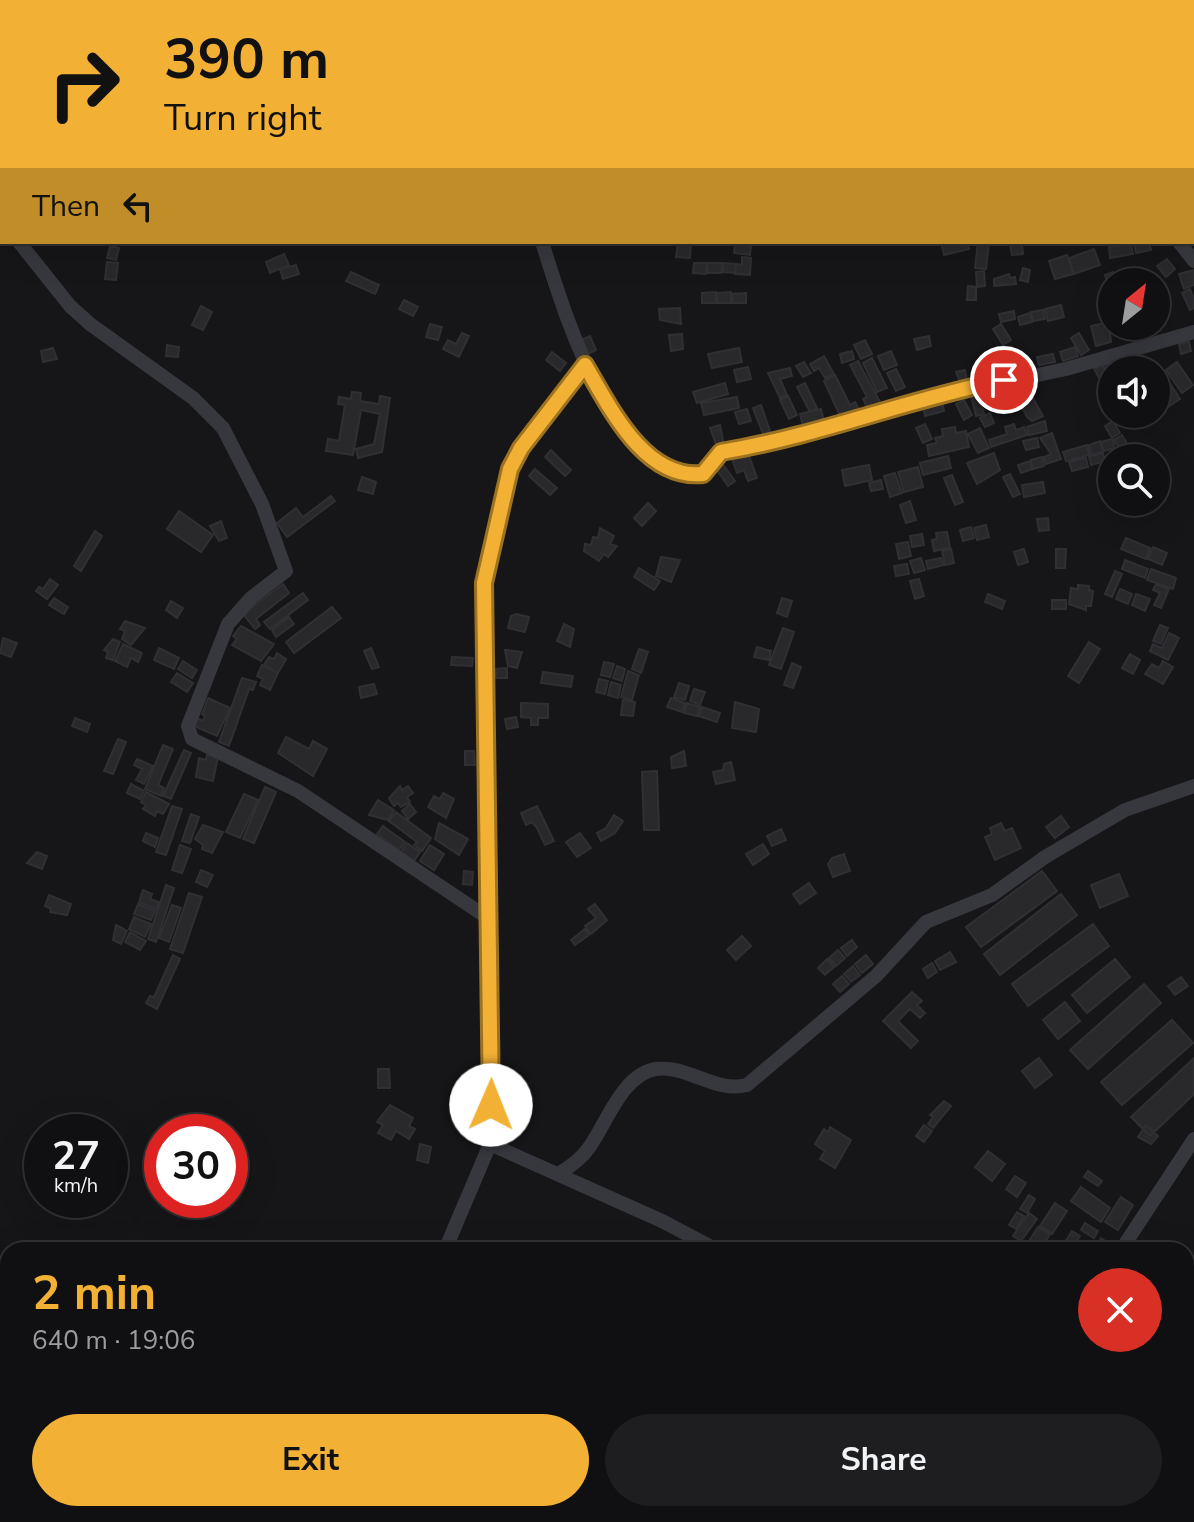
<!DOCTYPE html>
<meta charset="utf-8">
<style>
:root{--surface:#101012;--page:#1e1e20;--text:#f1f3f6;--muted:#9c9d9f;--line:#303032;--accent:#f2b134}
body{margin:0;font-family:"Nunito Sans",sans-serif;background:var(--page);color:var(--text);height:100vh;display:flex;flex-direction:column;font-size:30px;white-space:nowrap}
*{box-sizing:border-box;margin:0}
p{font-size:26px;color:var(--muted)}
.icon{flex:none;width:44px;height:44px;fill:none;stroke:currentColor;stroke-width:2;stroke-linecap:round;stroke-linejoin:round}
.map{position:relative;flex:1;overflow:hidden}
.sheet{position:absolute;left:0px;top:1242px;width:1194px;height:280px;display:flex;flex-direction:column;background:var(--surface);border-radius:24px 24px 0 0;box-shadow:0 8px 32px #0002,0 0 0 2px var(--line)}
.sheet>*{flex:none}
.top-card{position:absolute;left:0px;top:0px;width:1194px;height:244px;box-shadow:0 8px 32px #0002,0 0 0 2px var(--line);background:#f2b134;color:#111;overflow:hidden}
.needle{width:52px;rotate:30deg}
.fabs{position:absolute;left:1098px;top:268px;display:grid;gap:16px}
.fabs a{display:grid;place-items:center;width:72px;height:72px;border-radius:50%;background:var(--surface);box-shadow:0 8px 32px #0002,0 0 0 2px var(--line);font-size:40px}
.speed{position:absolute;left:24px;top:1114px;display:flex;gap:16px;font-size:40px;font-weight:700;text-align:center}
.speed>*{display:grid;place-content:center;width:104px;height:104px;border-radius:50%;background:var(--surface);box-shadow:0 8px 32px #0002,0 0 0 2px var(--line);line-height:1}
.speed small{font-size:20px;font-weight:400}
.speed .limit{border:12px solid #d22;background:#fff;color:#111}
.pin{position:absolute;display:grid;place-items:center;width:68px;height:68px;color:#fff;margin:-34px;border:4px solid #fff;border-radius:50%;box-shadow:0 2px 8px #0007}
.me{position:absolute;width:88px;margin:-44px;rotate:1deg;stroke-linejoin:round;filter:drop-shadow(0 0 6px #0008)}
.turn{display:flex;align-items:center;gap:28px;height:168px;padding:0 32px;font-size:36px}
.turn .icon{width:104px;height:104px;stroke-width:2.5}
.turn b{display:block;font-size:56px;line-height:68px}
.then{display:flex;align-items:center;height:76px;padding:0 32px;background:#0003;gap:16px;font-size:30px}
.round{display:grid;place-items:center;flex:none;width:84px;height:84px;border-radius:42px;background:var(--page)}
.summary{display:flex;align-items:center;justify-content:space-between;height:136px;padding:0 32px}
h1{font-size:48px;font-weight:700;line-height:60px;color:var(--accent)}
.primary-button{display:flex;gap:16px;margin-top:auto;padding:16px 32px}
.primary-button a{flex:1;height:92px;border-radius:48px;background:var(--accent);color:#111;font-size:32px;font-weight:700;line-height:92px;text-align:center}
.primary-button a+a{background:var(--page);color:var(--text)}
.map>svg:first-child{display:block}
.building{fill:#29292c;stroke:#303034;stroke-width:2}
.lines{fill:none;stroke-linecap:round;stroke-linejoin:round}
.minor{stroke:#37383d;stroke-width:14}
.route-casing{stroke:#9d7322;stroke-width:20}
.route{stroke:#f2b134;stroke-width:14}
</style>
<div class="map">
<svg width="1194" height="1522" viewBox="0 0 1194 1522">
<rect width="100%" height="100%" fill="#161618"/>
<path class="building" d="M1194,73V136L1192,137V75Z
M941,242H967L969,249L944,255Z
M978,242L989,243L986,269L975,268Z
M1149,242L1151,250L1136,253L1134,243Z
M678,243L691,244L690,258L676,257Z
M1022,243L1023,254L1012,255L1010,245Z
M735,244L751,246L750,255L734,253Z
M1131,244L1133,254L1110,258L1109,247Z
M110,246L119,248L116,260L107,258Z
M1094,249L1100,265L1074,274L1069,258Z
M284,254L289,265L270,273L266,262Z
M1067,255L1073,274L1055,279L1049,261Z
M742,257L751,258L750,275L735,274L736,264L742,265Z
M1167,259L1175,269L1166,277L1157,266Z
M107,262L118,263L116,280L105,279Z
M694,263H707L706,274L693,273Z
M708,263H722L721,273H707Z
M723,263L736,264L735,273L723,272Z
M296,265L299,274L283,279L280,269Z
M1023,268L1030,270L1028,282L1020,280Z
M1194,270V285L1184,289L1179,274Z
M984,271L985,286L977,287L976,272Z
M351,272L379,285L375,294L346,281Z
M1113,272L1118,282H1112L1110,292L1105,275Z
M1009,274L1010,278L1015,277L1016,284L994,286V279Z
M968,286L976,287V300H967Z
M1190,289L1194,299V308L1190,310L1182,293Z
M716,292V303H702V293Z
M731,292V303H717V293Z
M746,293V303H733L732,294Z
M404,300L418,307L413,316L399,309Z
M1061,305L1064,317L1048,321L1045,309Z
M201,306L212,312L203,330L192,325Z
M680,308L681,324L660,320L659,309Z
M1043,310L1045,319L1033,321L1031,312Z
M1014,311L1015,319L1001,322L999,314Z
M1030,313L1032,322L1020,325L1018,317Z
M1109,322L1111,342L1096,346L1091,326Z
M430,324L442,327L438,340L426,337Z
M1001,324L1011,340L1003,345L993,329Z
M462,333L469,336L459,357L443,349L448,340L456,344Z
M1079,333L1089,350L1081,355L1071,338Z
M682,334L683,349L671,351L669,335Z
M590,336L596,350L586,355L580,340Z
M929,336L931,346L917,350L914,339Z
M865,340L872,354L861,359L854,345Z
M1189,342L1191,351L1181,354L1179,344Z
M167,345L179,347L178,357L166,356Z
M1075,347L1078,356L1063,361L1060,352Z
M53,348L57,359L43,362L41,351Z
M739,348L742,362L712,368L708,354Z
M852,351L854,359L842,363L840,354Z
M891,351L897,365L884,370L878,356Z
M552,352L566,363L560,371L546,360Z
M1053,354L1055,362L1039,365L1037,357Z
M824,356L834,374L825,378L819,368L814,371L810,364Z
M1121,356L1129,370H1112V379L1104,365Z
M872,358L887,388L877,392L863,363Z
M858,361L880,402L868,409L863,399L867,397L850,365Z
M804,362L811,373L803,377L796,366Z
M1177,362L1193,385L1182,393L1166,370Z
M1102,365L1112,383V401L1094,369Z
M748,367L751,379L737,382L734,370Z
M790,368L792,376L780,379L787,395L780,398L768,373Z
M896,369L905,387L896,391L887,373Z
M965,370L968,385L962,387L956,372Z
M1164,374L1180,399L1168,407L1156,389V379Z
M835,375L850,405L855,402L859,409L841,418L824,381Z
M1022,378L1043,416L1032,421L1027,417L1011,384Z
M725,383L728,394L697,403L693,392Z
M805,383L817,408L810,412L797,387Z
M1002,387L1008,405L993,410L987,391Z
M352,392L361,393L360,401L379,404L380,396L390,398L382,452L358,458L356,449L374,444L380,414L361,410L353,455L326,451L328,439L339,441L345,405L338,404L339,397L351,399Z
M985,393L988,404L982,406L984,414L976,416L971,396Z
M788,396L797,415L789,419L780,400Z
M737,397L739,408L704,415L701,403Z
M964,400L972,415L964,420L956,404Z
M942,401L944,411L925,416L923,406Z
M761,405L770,431L763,434L753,408Z
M747,409L751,421L739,424L735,412Z
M821,409L824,422L803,427L800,414Z
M990,413L994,423L985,427L980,418Z
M1045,421L1047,431L1029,435L1027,427Z
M1113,421L1120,433L1112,438L1105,426Z
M925,424L932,439L923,443L916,428Z
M1014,424L1016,430L1024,427L1027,435L991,447L989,440L1007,434L1005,427Z
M720,425L724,445L717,447L710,428Z
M955,427L956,433L966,431L969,447L929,456L927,445L937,443L935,438L943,436L942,429Z
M980,428L989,448L978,453L968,434Z
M1052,433L1061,459L1046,464L1044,457L1051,454L1040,438Z
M1122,435L1129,447L1121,451L1114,440Z
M1037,438L1039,447L1026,450L1023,441Z
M1112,439L1115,448L1104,451L1101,442Z
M1100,441L1103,452L1091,455L1089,445Z
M1087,445L1089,455L1066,461L1063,452Z
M551,450L571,470L565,476L545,457Z
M748,453L757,478L748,481L744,470L737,473L732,459Z
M994,453L1000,470L977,484L967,463Z
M1103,453L1105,461L1091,465L1089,457Z
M948,456L951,468L923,475L920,463Z
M1042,457L1044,466L1033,469L1031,460Z
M1086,458L1088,467L1072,471L1069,462Z
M1030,461L1032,469L1021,473L1018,465Z
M722,463L735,481L728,486L715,467Z
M869,465L872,480L845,486L842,470Z
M918,467L923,487L904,492L898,472Z
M535,469L557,488L550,495L529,476Z
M895,473L902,493L890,497L884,476Z
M1010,474L1020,494L1013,497L1003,477Z
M952,475L963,502L955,505L944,478Z
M362,477L376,482L373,494L358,490Z
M881,480L883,489L871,491L869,483Z
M1043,482L1045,493L1024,497L1022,485Z
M331,496L335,501L287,537L277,523L296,508L303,517Z
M910,501L916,520L906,523L900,505Z
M648,503L656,511L642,526L634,518Z
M179,511L213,535L201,552L167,529Z
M1048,518L1049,530L1039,531L1037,519Z
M221,521L227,538L219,541L210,526Z
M986,525L989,537L977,540L974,528Z
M971,527L974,538L963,541L960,530Z
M600,528L614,536L610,544L617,546L608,557L604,554L599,561L584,551L585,544L591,545L593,537L598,538Z
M95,531L102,536L81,571L74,566Z
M947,532L950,548L934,551L932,540L937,539L936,533Z
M922,534L924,545L912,547L910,536Z
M1126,538L1150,548L1146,559L1121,549Z
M908,542L911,556L899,559L896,544Z
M1153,547L1167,553L1162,565L1148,559Z
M951,549L954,563L945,565L942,551Z
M1024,549L1028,562L1018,565L1014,552Z
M1056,549H1066L1065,568H1056Z
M661,557L680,560L671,582L656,576Z
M921,558L925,570L914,573L910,561Z
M941,558L943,565L928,569L926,561Z
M1125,560L1148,569L1145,578L1122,569Z
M907,564L909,574L896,576L894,566Z
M639,568L660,581L654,590L634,577Z
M1151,569L1176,578L1173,589L1147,580Z
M1115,571L1122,574L1112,597L1105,594Z
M50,579L58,585L47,599L36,591L39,587L43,589Z
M919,579L924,596L915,599L910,581Z
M283,584L289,593L256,619L260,625L255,629L243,614Z
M1156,584L1169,589L1161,608L1154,605L1160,593L1153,590Z
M1078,585L1089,586V590L1093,591L1091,606H1086V610L1069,604L1071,588L1078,589Z
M1120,589L1132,594L1128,604L1116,599Z
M303,593L308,600L270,629L264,622Z
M988,594L1005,601L1002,609L985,602Z
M1136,594L1150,599L1145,611L1132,605Z
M54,598L68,607L64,614L49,605Z
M782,598L792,601L787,617L777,613Z
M1052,600H1066V609H1052Z
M171,601L183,608L177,618L166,610Z
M332,607L341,618L294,653L286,642Z
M516,614L529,617L525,632L508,628L511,616Z
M289,617L294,624L276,637L272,630Z
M125,621L145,628L131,645L122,639L125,631L120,629Z
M564,624L574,629L570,647L557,641Z
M1160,625L1168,628L1161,644L1153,641Z
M241,626L274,644L261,661L232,645L237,639L233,636Z
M783,628L794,632L781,669L769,665Z
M1169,633L1179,638L1168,660L1150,651L1153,644L1162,648Z
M3,638L17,643L11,657L0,653Z
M113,639L120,642L113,660L106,658L108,652L104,650Z
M1089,642L1100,649L1079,683L1068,676Z
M123,644L142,653L138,662L131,658L127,667L115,661Z
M757,647L771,651L769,660L754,657Z
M159,648L179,658L174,669L154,660Z
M371,648L379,667L372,669L364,651Z
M639,649L648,652L641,673L632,669Z
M505,650L522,652L517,668L508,666Z
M277,653L286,659L278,673L264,665L269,657L274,659Z
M1130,654L1140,660L1133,674L1122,668Z
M452,657L473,658L472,666L451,665Z
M183,661L197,670L192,678L178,669Z
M1163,661L1173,667L1163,684L1145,674L1152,664L1159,668Z
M604,662L614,664L610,677L601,675Z
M792,663L801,667L793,688L784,685Z
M262,665L278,673L270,690L260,685L263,679L257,676Z
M617,666L625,669L622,681L613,678Z
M507,668V678H496V669Z
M628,671L639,675L632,700L621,697Z
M543,672L573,676L571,687L541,683Z
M177,673L193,683L187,692L171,682Z
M242,678L256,682L253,690L249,689L229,746L219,742Z
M599,679L608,681L605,694L596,692Z
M611,682L621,685L618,698L608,695Z
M679,683L689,686L685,700L674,697Z
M374,684L377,694L361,698L359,687Z
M694,689L705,692L700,705L690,701Z
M208,698L230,708L217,736L194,726L197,718L203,721L205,716L202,714Z
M671,698L685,703L682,712L667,707Z
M623,700L635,702L633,716L621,715Z
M735,702L759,709L756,732L732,728Z
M521,703L548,704V718H538V725H531V718L521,717Z
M687,703L700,707L697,716L684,713Z
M702,707L720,713L717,722L699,716Z
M516,717L518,727L507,729L505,719Z
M75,718L90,724L87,732L72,726Z
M286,737L309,749L313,741L327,749L313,776L278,753Z
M118,739L126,742L113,774L104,771Z
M163,745L173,749L158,785L164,788L161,796L145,789Z
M184,750L191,753L171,799L163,796Z
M465,751H474L475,765H465Z
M684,751L686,766L672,768L671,757Z
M207,755L218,757L213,781L196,777L199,758L206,760Z
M137,759L153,766L144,784L136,780L142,769L134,765Z
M731,762L735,780L716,784L713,772L723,770L724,764Z
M657,771L659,830H644L642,772Z
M131,784L144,791L140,799L127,793Z
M400,786L402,790L408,786L413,793L407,797L410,802L401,807L398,803L394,806L389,798Z
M265,787L276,792L254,843L243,839Z
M146,792L169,804L163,814L157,811L155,816L143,809L146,805L141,802Z
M443,793L454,799L446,818L428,807L434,796L440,799Z
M244,794L258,800L240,838L226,832Z
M378,800L394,810L388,820L369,815Z
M410,804L416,812L408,819L402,811Z
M172,806L182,809L166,855L156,852Z
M537,806L554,841L545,845L537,828L532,822L526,825L521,813Z
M396,812L431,838L422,851L414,845L417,842L389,821Z
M191,814L199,817L190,843L182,841Z
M614,815L623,821L615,833L601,841L597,833L606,828Z
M1061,816L1069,827L1055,838L1046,827Z
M439,823L468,839L459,855L435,839Z
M1001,823L1005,831L1012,828L1021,848L995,860L985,837L992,834L990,828Z
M203,825L223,832L212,853L202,849L203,845L195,839Z
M383,826L405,842L399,850L377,834Z
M781,829L786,840L772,846L767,836Z
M146,833L158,838L155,847L143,841Z
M580,833L591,848L577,857L566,842Z
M407,843L420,852L414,861L401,852Z
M763,844L769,854L753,865L746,854Z
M180,845L191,849L182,873L172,870Z
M430,845L444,854L434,870L420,861Z
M37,852L47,856L42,869L27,863Z
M844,854L850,871L833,877L828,864L832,858Z
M201,870L213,875L207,887L196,882Z
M464,871L473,872L472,885L463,884Z
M1042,871L1057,891L981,947L966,927Z
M1119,874L1128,896L1100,908L1091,885Z
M809,883L816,893L800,904L793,894Z
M166,885L174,888L156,942L148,939Z
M143,890L152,894L150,899L159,902L156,909L139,902Z
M189,893L202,897L183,953L170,949Z
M1061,894L1077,915L1000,975L984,954Z
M49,895L71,904L67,915L50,912L51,909L45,906Z
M138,904L155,911L151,920L134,914Z
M595,904L607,920L591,934L585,926L596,918L588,909Z
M172,905L181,908L169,942L159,938Z
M134,917L151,924L145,937L129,929Z
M1093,924L1109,946L1028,1006L1012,984Z
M116,925L127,931L121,944L113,940Z
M585,929L589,935L575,945L571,940Z
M130,932L146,941L140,950L125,942Z
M742,936L751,946L736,960L727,950Z
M852,940L857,947L847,956L841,948Z
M838,950L845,958L836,966L829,958Z
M950,952L956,962L940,970L935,961Z
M173,955L180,959L157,1009L146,1003L150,996L154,997Z
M866,955L873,964L862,973L855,964Z
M827,959L834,967L825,975L818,968Z
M1115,959L1130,977L1087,1013L1072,995Z
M932,963L937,972L928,978L923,969Z
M853,966L860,975L851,982L844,974Z
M842,976L849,984L840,992L833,984Z
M1181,977L1188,986L1175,995L1168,986Z
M1144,984L1161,1003L1088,1069L1070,1050Z
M912,992L922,1001L917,1005L925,1013L920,1018L910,1009L898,1021L918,1041L911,1048L883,1021Z
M1065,1002L1080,1021L1058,1039L1043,1020Z
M1172,1020L1193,1043L1122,1105L1101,1082Z
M1039,1058L1052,1075L1035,1088L1022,1071Z
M1194,1058V1094L1150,1136L1131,1117Z
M378,1069H389L390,1088H378Z
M944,1101L951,1106L933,1128L928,1124L933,1117L930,1115Z
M390,1105L413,1118L409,1126L415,1129L409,1139L396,1131L391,1140L378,1133L383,1125L377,1122Z
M924,1125L932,1131L924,1142L916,1136Z
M1146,1125L1158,1136L1151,1144L1138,1137Z
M830,1127L851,1140L835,1168L820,1159L825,1151L815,1144L824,1129L828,1132Z
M420,1144L431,1147L428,1163L417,1160Z
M988,1151L1005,1164L992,1181L975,1167Z
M1088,1171L1102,1181L1098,1186L1084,1177Z
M1015,1176L1026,1183L1017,1197L1006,1189Z
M1081,1187L1110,1208L1101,1222L1071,1201Z
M1029,1195L1035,1199L1027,1213L1020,1209Z
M1121,1197L1133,1205L1118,1230L1105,1222Z
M1055,1203L1067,1211L1052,1234L1040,1226Z
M1017,1212L1024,1216L1016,1229L1009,1225Z
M1029,1213L1037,1219L1021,1241L1013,1236Z
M1085,1223L1098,1231L1094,1238L1081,1230Z
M1038,1227L1050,1234L1041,1249L1029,1241Z
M1072,1231L1080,1236L1071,1250L1063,1245Z
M1101,1238L1111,1245L1108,1250H1094Z
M207,1514H221L216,1522L204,1519Z"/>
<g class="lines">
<path class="minor" d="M329,0L332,2
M706,0L712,2
M30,2L31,0
M1133,2L1136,0
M2,48V70
M19,242L70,306L90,324L193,398L223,428L262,504L286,571L251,598L228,624L188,726L192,739L298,791L488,918
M542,242C563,308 613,483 703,474L721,452L791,440L941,395L1066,369L1194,332
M1179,242L1194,261
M585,365L521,448L510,469L484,583L490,1144L662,1221L717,1250
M560,1173C571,1166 581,1159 588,1149C606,1125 622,1074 656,1069C688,1065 715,1093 747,1085L876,976L926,922L992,895L1045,857L1125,810L1194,786
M445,1250L490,1144
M1121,1250L1194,1139
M1186,1327L1194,1333
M321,1522L326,1514
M954,1522L958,1514"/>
</g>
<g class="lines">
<defs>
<path id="route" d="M491,1105L484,583L510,469L521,448L585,365C610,407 644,480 703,474L721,452C818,436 908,399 1004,380"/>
</defs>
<use href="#route" class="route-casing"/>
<use href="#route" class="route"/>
</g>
</svg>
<div class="fabs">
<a><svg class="needle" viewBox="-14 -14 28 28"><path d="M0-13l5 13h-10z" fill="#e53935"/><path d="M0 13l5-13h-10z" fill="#9c9d9f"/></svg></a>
<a><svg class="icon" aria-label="sound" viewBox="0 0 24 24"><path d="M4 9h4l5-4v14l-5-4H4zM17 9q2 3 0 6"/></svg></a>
<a><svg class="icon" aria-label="search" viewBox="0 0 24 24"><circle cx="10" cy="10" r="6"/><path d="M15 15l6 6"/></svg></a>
</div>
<div class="speed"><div>27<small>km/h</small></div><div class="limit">30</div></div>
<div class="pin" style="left:1004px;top:380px;background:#d93025"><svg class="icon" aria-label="arrive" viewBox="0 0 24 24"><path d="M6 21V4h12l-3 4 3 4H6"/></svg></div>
<svg class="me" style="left:491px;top:1105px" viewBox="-20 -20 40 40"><circle r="19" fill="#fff"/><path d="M0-13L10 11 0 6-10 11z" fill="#f2b134"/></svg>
<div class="top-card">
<div class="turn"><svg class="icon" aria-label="right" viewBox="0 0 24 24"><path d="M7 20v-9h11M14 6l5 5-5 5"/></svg><div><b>390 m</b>Turn right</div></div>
<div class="then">Then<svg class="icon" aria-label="left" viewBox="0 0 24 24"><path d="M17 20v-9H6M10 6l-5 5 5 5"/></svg></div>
</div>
<section class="sheet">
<div class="summary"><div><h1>2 min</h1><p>640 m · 19:06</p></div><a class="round" style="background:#d93025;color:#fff"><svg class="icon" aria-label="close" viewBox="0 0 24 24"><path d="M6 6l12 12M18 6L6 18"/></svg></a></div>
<div class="primary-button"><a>Exit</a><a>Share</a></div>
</section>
</div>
